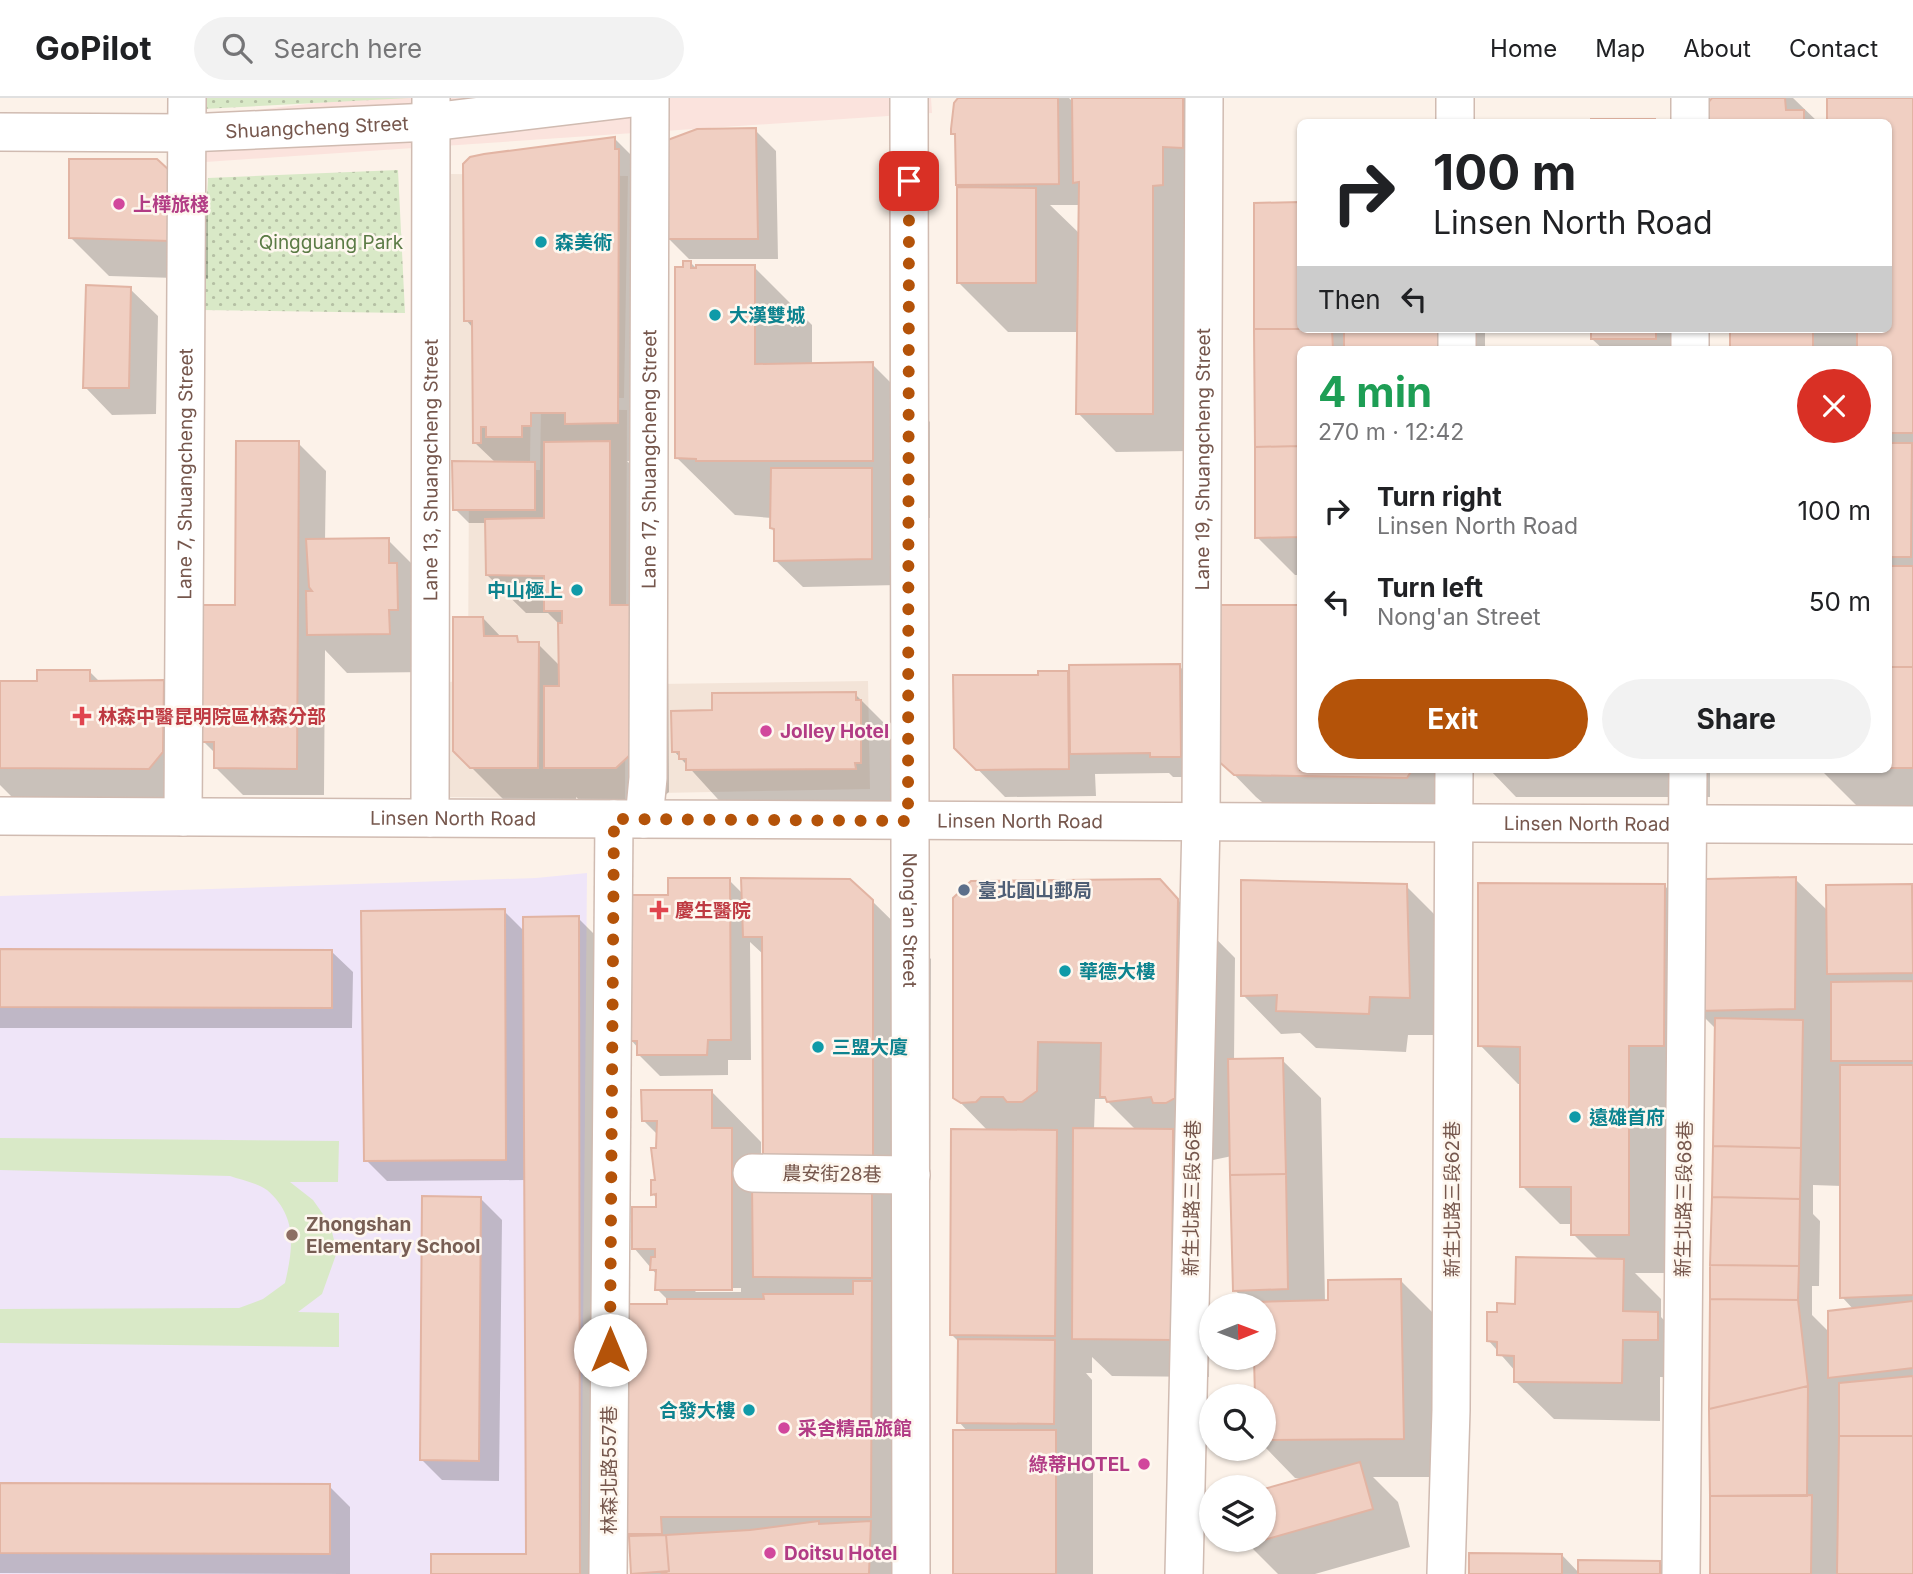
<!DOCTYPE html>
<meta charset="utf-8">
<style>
:root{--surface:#fff;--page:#f2f2f2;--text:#202124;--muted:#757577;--line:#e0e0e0;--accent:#b45309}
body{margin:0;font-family:Inter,"Noto Sans TC",sans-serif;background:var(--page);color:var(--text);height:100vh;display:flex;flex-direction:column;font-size:26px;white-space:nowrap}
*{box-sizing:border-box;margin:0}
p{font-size:23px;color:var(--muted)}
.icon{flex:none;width:38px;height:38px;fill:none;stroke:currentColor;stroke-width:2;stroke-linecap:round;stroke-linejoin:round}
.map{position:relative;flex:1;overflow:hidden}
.drawer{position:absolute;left:1297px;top:248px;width:595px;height:427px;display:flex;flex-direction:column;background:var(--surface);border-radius:10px;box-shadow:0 2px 5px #0004}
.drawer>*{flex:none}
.banner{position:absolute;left:1297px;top:21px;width:595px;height:214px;border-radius:10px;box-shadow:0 2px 5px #0004;background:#fff;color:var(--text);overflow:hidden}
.needle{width:46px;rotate:89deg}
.fabs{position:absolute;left:1199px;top:1195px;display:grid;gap:14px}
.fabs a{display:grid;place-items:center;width:77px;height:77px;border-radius:50%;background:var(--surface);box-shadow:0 2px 5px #0004;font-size:35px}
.pin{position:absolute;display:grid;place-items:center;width:60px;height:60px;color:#fff;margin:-30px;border-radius:14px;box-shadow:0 4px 10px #0006}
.me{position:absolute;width:77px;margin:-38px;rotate:0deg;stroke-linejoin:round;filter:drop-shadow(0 0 5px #0008)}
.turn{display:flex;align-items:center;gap:24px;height:147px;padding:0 21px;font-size:32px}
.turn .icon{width:91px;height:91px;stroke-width:2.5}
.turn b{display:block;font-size:49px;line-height:60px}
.then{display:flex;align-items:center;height:66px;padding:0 21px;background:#0003;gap:14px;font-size:26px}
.round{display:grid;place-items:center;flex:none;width:74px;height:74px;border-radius:37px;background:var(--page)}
.summary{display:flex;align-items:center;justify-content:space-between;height:119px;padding:0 21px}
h1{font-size:42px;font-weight:700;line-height:52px;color:#1e9e55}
.button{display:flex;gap:14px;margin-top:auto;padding:14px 21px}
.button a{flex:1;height:80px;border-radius:42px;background:var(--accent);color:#fff;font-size:28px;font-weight:700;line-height:80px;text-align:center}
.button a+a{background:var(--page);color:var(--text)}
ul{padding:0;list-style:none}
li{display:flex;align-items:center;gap:21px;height:91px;padding:0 21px}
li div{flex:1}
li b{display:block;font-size:26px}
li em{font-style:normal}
header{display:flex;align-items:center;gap:42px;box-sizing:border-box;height:98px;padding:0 35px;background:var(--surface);border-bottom:2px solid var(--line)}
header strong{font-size:33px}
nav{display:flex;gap:38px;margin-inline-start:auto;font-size:24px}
.search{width:490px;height:63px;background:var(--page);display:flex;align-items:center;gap:18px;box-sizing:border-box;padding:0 24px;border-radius:38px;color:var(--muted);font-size:26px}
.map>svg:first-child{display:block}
.residential{fill:#f3e4d8}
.commercial{fill:#fbe3dd}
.education{fill:#efe5f8}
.grass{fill:url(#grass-dots)}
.pitch{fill:#d9e9c7}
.shadow{fill:#0003;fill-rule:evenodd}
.building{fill:#f0cfc2;stroke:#e2b4a3;stroke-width:2}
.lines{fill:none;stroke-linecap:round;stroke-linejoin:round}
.minor-casing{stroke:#d0bbb1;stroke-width:40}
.minor{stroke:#fff;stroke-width:37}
.route{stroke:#b45309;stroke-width:12;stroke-dasharray:0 21.6}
.hotel-dot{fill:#d1479c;stroke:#fef7ef;stroke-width:2.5}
.culture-dot{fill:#0f9aa8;stroke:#fef7ef;stroke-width:2.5}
.health-dot{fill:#e0444e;stroke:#fef7ef;stroke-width:2.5}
.service-dot{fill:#5c6f8a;stroke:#fef7ef;stroke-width:2.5}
.education-dot{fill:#8d6e63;stroke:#fef7ef;stroke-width:2.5}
.labels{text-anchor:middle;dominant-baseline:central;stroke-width:5;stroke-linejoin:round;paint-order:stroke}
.street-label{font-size:19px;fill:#76574d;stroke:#fef7ef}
.hotel-label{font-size:19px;font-weight:bold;fill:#b23c85;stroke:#fef7ef;text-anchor:start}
.park-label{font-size:19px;fill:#5b7b45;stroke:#fef7ef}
.culture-label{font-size:19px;font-weight:bold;fill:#0d838f;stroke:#fef7ef;text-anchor:start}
.health-label{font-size:19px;font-weight:bold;fill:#be3a42;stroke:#fef7ef;text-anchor:start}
.service-label{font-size:19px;font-weight:bold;fill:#4e5e75;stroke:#fef7ef;text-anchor:start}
.education-label{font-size:19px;font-weight:bold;fill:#785e54;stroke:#fef7ef;text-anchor:start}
</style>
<header>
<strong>GoPilot</strong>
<div class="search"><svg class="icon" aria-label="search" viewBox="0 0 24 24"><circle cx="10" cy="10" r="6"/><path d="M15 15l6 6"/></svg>Search here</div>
<nav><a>Home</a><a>Map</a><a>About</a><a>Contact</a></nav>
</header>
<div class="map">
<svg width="1913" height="1476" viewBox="0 0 1913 1476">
<defs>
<pattern id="grass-dots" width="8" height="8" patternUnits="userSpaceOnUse" patternTransform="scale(1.75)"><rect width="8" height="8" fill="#d9e9c7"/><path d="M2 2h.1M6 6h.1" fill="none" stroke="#b5c0a4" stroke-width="1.8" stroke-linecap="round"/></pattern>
</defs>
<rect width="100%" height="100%" fill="#fcf2e9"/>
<path class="residential" d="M451,76L628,78L624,300L531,299L530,363L448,362Z
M541,311L627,312L625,701L446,699L447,584L468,583L469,372H540Z
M868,583L870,691L660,695L659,586Z"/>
<path class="commercial" d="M358,0H931L932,15L205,64L204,18Z"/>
<path class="education" d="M587,775L581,1476H0V798L536,780Z"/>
<path class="grass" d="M202,0H409L202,11Z
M398,72L405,215L201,212L208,80Z"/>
<path class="pitch" d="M0,1040L339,1043L338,1084H290L313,1102L330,1126L337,1154L322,1196L298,1214L339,1215V1249L0,1245V1211L239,1210L263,1201L285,1185C293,1150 298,1119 267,1092C258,1085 241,1082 230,1078L0,1072Z"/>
<path class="shadow" d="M961,0H1069L1074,5V0H1182L1209,27L1191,353L1116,354L1078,315L1079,234H1008L959,185L963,91L957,86V40L953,35ZM1050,107H1080V136Z
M1714,0H1793L1818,24H1709Z
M1828,0H1913V708H1857L1821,672H1888V252H1732V231H1888V24H1828Z
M1593,22H1655L1657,24H1593Z
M755,32L776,53L778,161H689L668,140Z
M615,41L653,79L656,363H627L648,384L647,526L668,547L669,694L654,707H585L576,699V708H510L454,652L483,520L502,540L538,546L560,568V527L548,515H526L487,477V425H469L455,411L496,365L474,344L473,230L466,222Z
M169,74L208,113V181L109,178L70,139Z
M1300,106V231H1485V252H1300V477H1295L1257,439L1255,107Z
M690,164L698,172L754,169L812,227V267L872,266L930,324V420H899L898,487L803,489L775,462L772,420L735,417L677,360L685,171Z
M130,191L158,218L156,316L112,317L85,289Z
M1592,231H1693V252H1604L1592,241Z
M298,345L326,373L325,443L388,442L426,480L427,574L347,575L325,552L324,697H243L215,669V655L201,641L188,708L20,707L0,687V585H39L89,573L100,584H163L204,624L237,508Z
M1217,509H1300V672H1457L1445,718L1274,714L1256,699L1218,660Z
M1179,568L1200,588L1201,679H1173L1169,675L1095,676L1096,698L1005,699L956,649L1040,579Z
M855,596L894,635L893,708L726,710L674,653L714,614Z
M1490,672H1710V699H1516Z
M1795,781L1828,813L1913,790V1476H1713L1716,931L1702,917L1667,1175H1635L1661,1201V1219L1695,1254V1280L1660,1279V1323L1554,1321L1515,1283L1516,1274L1489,1243L1499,1216L1599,1162L1573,1136V1126H1560L1522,1088V986H1518L1480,947L1664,787L1693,817ZM1813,1087L1842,1088V1199L1854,1212L1830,1235L1812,1217V1188H1819L1820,1123L1813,1116Z
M729,782L743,796L872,803L931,861L930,1121L903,1120L929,1146V1237H910L909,1476H632L628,1435L669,1208V1203L657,1191V1177L634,1150L658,1110L657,1101L653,1096L657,1084L658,1037L643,1022L712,994L761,1044V1063L781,1082L764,857L750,844L751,962H728V977L660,978L639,957V951L631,942L670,798ZM692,1190H741V1194H696Z
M1159,783L1235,860L1234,963L1282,962L1321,1000L1325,1204L1401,1183L1439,1221L1441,1379H1373L1398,1404L1410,1449L1315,1476H1278L1248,1446L1247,1442H1264V1393L1304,1381L1295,1380L1264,1348V1298H1257L1256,1260H1264V1208H1250L1235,1192L1232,1058L1213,1062L1206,1056L1211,1071L1209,1279L1112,1278L1092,1259V1275H1086L1092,1282V1363H1084L1093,1372V1476H955L968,1334L959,1324L960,1245L952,1237L989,1034L955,999ZM1095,1001H1105L1136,1032H1094Z
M1406,788L1444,826L1448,937H1408L1406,954L1316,950L1300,935L1281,936L1243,897Z
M504,813L525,834L578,820L599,841L600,1476H433L527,1458L526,1082L387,1083L366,1062Z
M0,853L332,854L353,874L352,930H0Z
M481,1101L502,1122L499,1383L442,1382L421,1361Z
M0,1387L329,1388L350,1409V1476L0,1475Z
M1562,1457L1580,1476L1659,1464L1671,1476H1470Z"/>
<path class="building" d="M958,0H1058L1059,86L956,87L955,36H951V31L954,5Z
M1072,0H1183V50L1163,49V87L1153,88V316H1076L1079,84L1073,85Z
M1712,0H1785L1786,12H1804V24H1706V7Z
M1827,0H1913V335H1888V252H1857V231L1826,232V231H1888V24H1827Z
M1591,21H1655V24H1591Z
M756,30L758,141H666L665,43L697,31Z
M615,39V51H619L618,325L565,326V315H531V328H522V339H486V329H481V345H473L472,223H464L463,66L470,59L484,56Z
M69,61H157L170,73V143L69,140Z
M957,89L1036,90V185H957Z
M1300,104V231H1254V105Z
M683,163H691V170H696V167H755V266L873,264V363H696V361L675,360V169H683Z
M86,187L131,189L129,290H83Z
M1254,231H1332L1333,252H1300V348L1255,349Z
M1344,231H1447V252H1344Z
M1591,231H1656V241H1591Z
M1730,231H1813V252H1730Z
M236,343H299L297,671L214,670V644H202V507H235Z
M610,343V507H630L631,656L616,670H544V588H559L558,525H562V513H544V478L486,477L485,421L544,420V344Z
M1888,345H1912L1911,459H1888Z
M1300,348V439L1255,440V349Z
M452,363L535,364V412H453Z
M771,370H872V461L774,463V431L770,430Z
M389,440V465H397L398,512H389L390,536L307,537L306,493H312L309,489L306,441Z
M1888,468H1913V569H1888Z
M1215,507H1300V672H1412L1407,680L1234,677L1216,661Z
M453,519H483L484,538H517L518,544H539L538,670H470L453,653Z
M1180,566L1181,659H1150V655L1070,656L1069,567Z
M1888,569H1913V670H1888Z
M37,572H90V583L164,582L163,654L149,671L0,670V583H37Z
M1038,573H1068L1069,671L976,672L954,650L953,577H1038Z
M856,594V602H861V665H855L856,671L686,672V661H679V654H672L671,613L712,612V595Z
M1796,779L1795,911L1695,913L1692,798L1706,781Z
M668,780H730L731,942H708L707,957H637V943H629L628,797H668Z
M741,780L850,781L873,802V1064L763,1060L762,839H743Z
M1160,781L1178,801L1175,1000L1166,1005H1153L1151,999L1107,1004L1105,999H1100L1101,945L1038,944L1037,993L1022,1004H1007L1003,999H981L976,1004L961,1005L953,1000V800L971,783Z
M1241,782L1407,786L1410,900L1370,899L1369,916L1276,913L1277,897L1241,898Z
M1478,785L1665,786L1664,948H1629V1137H1571V1089H1520V949L1478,948Z
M1912,786L1913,875L1827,876L1826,787Z
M505,811L506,1062L364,1063L361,813Z
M579,818L580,1476H431V1456H526L523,819Z
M0,851L332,852V910L0,909Z
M1913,883V963H1831V884Z
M1715,920L1803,922L1801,1050L1713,1048Z
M1283,960L1286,1076L1230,1077L1228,961Z
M1840,967H1913V1197L1840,1200Z
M641,992H712V1030H732V1192H655L656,1172H650L651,1159H655V1151H632V1109H656V1096L651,1097V1082H655L651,1050H656L657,1023H642Z
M1073,1030L1173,1031L1172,1242L1072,1241Z
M951,1031L1057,1032L1055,1238L950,1237Z
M1713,1048L1801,1050L1800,1101L1712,1099Z
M1286,1076L1288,1191L1233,1193L1230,1077Z
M752,1086H872V1180L753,1179Z
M422,1098L481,1099L479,1363L420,1362Z
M1712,1099L1800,1101L1799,1168L1710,1167Z
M1516,1159L1624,1161L1623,1213L1658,1214V1242H1623L1622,1285L1514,1284V1258L1497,1257V1244L1487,1243V1214H1497V1205L1515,1206Z
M1710,1167L1799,1168L1798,1202L1710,1201Z
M1401,1181L1404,1341L1264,1342V1298H1255L1254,1260H1264V1208H1254V1204L1328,1202V1182Z
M853,1183H872L871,1419H661L662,1436H627V1206H667V1201H764L763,1196H853Z
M1710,1201L1798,1202L1808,1288L1709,1311Z
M1913,1203V1270L1828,1280V1213Z
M958,1241L1055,1242L1054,1326L957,1325Z
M1913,1278V1338H1839V1285Z
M1808,1288L1807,1398H1710L1709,1311Z
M953,1332H1056V1476H953Z
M1839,1338H1913V1476H1837Z
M1360,1364L1373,1411L1264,1442V1391Z
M0,1385L330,1386V1456L0,1455Z
M1812,1397L1811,1476H1710V1398Z
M819,1423V1426L871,1423L869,1476H661L669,1473L666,1437L750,1432Z
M666,1437L669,1473L631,1476L629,1438Z
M1469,1455L1562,1456V1476H1469Z
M1578,1462L1660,1463V1476H1578Z"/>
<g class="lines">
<defs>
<g id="minor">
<path id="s1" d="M909,0L911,1476"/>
<path d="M1455,0V24"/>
<path d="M1690,24V0"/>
<path id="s2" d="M0,34L187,35L431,24L633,0"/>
<path d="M1457,231V252"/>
<path d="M1690,252V231"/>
<path id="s3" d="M0,718L1913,727"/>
<path id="s4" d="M183,719L187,0"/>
<path id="s5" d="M430,720L431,0"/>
<path id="s6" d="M644,721L648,680L650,0"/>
<path d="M752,1075L911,1077"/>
<path d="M608,1476L614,721"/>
<path id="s7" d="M1184,1476L1201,724L1204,0"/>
<path d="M1446,1476L1451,1312L1454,672"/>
<path d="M1681,1476L1688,672"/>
</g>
</defs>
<use href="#minor" class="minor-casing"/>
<use href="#minor" class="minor"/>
</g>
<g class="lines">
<path class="route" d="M610,1252L614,721L908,723L909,83"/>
</g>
<g class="hotel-dot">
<circle cx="119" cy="106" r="7"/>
<circle cx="766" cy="633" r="7"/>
<circle cx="784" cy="1330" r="7"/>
<circle cx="1144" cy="1366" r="7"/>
<circle cx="770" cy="1455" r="7"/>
</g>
<g class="culture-dot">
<circle cx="541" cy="144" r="7"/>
<circle cx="715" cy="217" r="7"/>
<circle cx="577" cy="492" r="7"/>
<circle cx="1065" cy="873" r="7"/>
<circle cx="818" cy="949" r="7"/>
<circle cx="1575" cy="1019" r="7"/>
<circle cx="749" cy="1312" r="7"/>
</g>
<g class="health-dot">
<path d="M78.5 607.5h7v7h7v7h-7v7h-7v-7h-7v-7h7z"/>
<path d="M655.5 801.5h7v7h7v7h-7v7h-7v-7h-7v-7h7z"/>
</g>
<circle class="service-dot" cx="964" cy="792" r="7"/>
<circle class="education-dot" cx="292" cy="1137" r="7"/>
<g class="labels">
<g class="street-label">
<text stroke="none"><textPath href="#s2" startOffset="317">Shuangcheng Street</textPath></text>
<text stroke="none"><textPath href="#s6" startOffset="360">Lane 17, Shuangcheng Street</textPath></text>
<text stroke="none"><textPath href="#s7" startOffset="1115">Lane 19, Shuangcheng Street</textPath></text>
<text stroke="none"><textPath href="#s5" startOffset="348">Lane 13, Shuangcheng Street</textPath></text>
<text stroke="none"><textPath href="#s4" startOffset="343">Lane 7, Shuangcheng Street</textPath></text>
<text stroke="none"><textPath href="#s3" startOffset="453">Linsen North Road</textPath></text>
<text stroke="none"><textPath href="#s3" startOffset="1020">Linsen North Road</textPath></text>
<text stroke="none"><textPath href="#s3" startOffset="1587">Linsen North Road</textPath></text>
<text stroke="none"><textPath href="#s1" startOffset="822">Nong'an Street</textPath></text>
<text transform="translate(832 1076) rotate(1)">農安街28巷</text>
<text transform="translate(1192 1100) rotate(-89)">新生北路三段56巷</text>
<text transform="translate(1452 1101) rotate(-90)">新生北路三段62巷</text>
<text transform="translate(1684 1101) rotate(-89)">新生北路三段68巷</text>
<text transform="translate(609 1372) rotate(-90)">林森北路557巷</text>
</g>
<g class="hotel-label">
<text x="133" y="106">上樺旅棧</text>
<text x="780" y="633">Jolley Hotel</text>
<text x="798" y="1330">采舍精品旅館</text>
<text x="1130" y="1366" text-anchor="end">綠蒂HOTEL</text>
<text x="784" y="1455">Doitsu Hotel</text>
</g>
<g class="park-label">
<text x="331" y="144">Qingguang Park</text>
</g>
<g class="culture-label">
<text x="555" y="144">森美術</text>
<text x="729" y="217">大漢雙城</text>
<text x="563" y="492" text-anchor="end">中山極上</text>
<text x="1079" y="873">華德大樓</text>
<text x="832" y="949">三盟大廈</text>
<text x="1589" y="1019">遠雄首府</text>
<text x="735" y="1312" text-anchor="end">合發大樓</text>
</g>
<g class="health-label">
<text x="98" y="618">林森中醫昆明院區林森分部</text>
<text x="675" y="812">慶生醫院</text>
</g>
<g class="service-label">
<text x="978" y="792">臺北圓山郵局</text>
</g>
<g class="education-label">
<text x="306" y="1126">Zhongshan<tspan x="306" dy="22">Elementary School</tspan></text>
</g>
</g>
</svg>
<div class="fabs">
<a><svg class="needle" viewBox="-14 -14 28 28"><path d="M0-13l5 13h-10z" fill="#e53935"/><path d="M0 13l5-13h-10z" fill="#757577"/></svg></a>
<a><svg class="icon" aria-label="search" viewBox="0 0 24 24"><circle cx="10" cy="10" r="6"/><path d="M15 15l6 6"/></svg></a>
<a><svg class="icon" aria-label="layers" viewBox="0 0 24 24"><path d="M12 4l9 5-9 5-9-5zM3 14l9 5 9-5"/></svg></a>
</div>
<div class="pin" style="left:909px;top:83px;background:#d93025"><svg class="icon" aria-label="arrive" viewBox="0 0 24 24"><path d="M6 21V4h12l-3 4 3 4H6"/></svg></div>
<svg class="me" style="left:610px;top:1252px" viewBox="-20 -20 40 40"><circle r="19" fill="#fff"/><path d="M0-13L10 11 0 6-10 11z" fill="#b45309"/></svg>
<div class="banner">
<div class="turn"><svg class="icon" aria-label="right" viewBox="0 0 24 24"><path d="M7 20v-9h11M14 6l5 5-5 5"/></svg><div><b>100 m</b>Linsen North Road</div></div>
<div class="then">Then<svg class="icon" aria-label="left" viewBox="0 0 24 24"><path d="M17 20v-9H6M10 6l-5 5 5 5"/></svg></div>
</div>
<section class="drawer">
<div class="summary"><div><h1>4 min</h1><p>270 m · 12:42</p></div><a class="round" style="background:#d93025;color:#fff"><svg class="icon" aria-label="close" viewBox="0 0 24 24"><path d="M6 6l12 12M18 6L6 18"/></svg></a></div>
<ul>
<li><svg class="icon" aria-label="right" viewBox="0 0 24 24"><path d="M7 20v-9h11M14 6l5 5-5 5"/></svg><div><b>Turn right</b><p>Linsen North Road</p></div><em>100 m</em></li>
<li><svg class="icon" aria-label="left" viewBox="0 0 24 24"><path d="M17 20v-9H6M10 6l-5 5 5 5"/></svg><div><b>Turn left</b><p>Nong'an Street</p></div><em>50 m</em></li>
</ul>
<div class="button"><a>Exit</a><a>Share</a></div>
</section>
</div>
